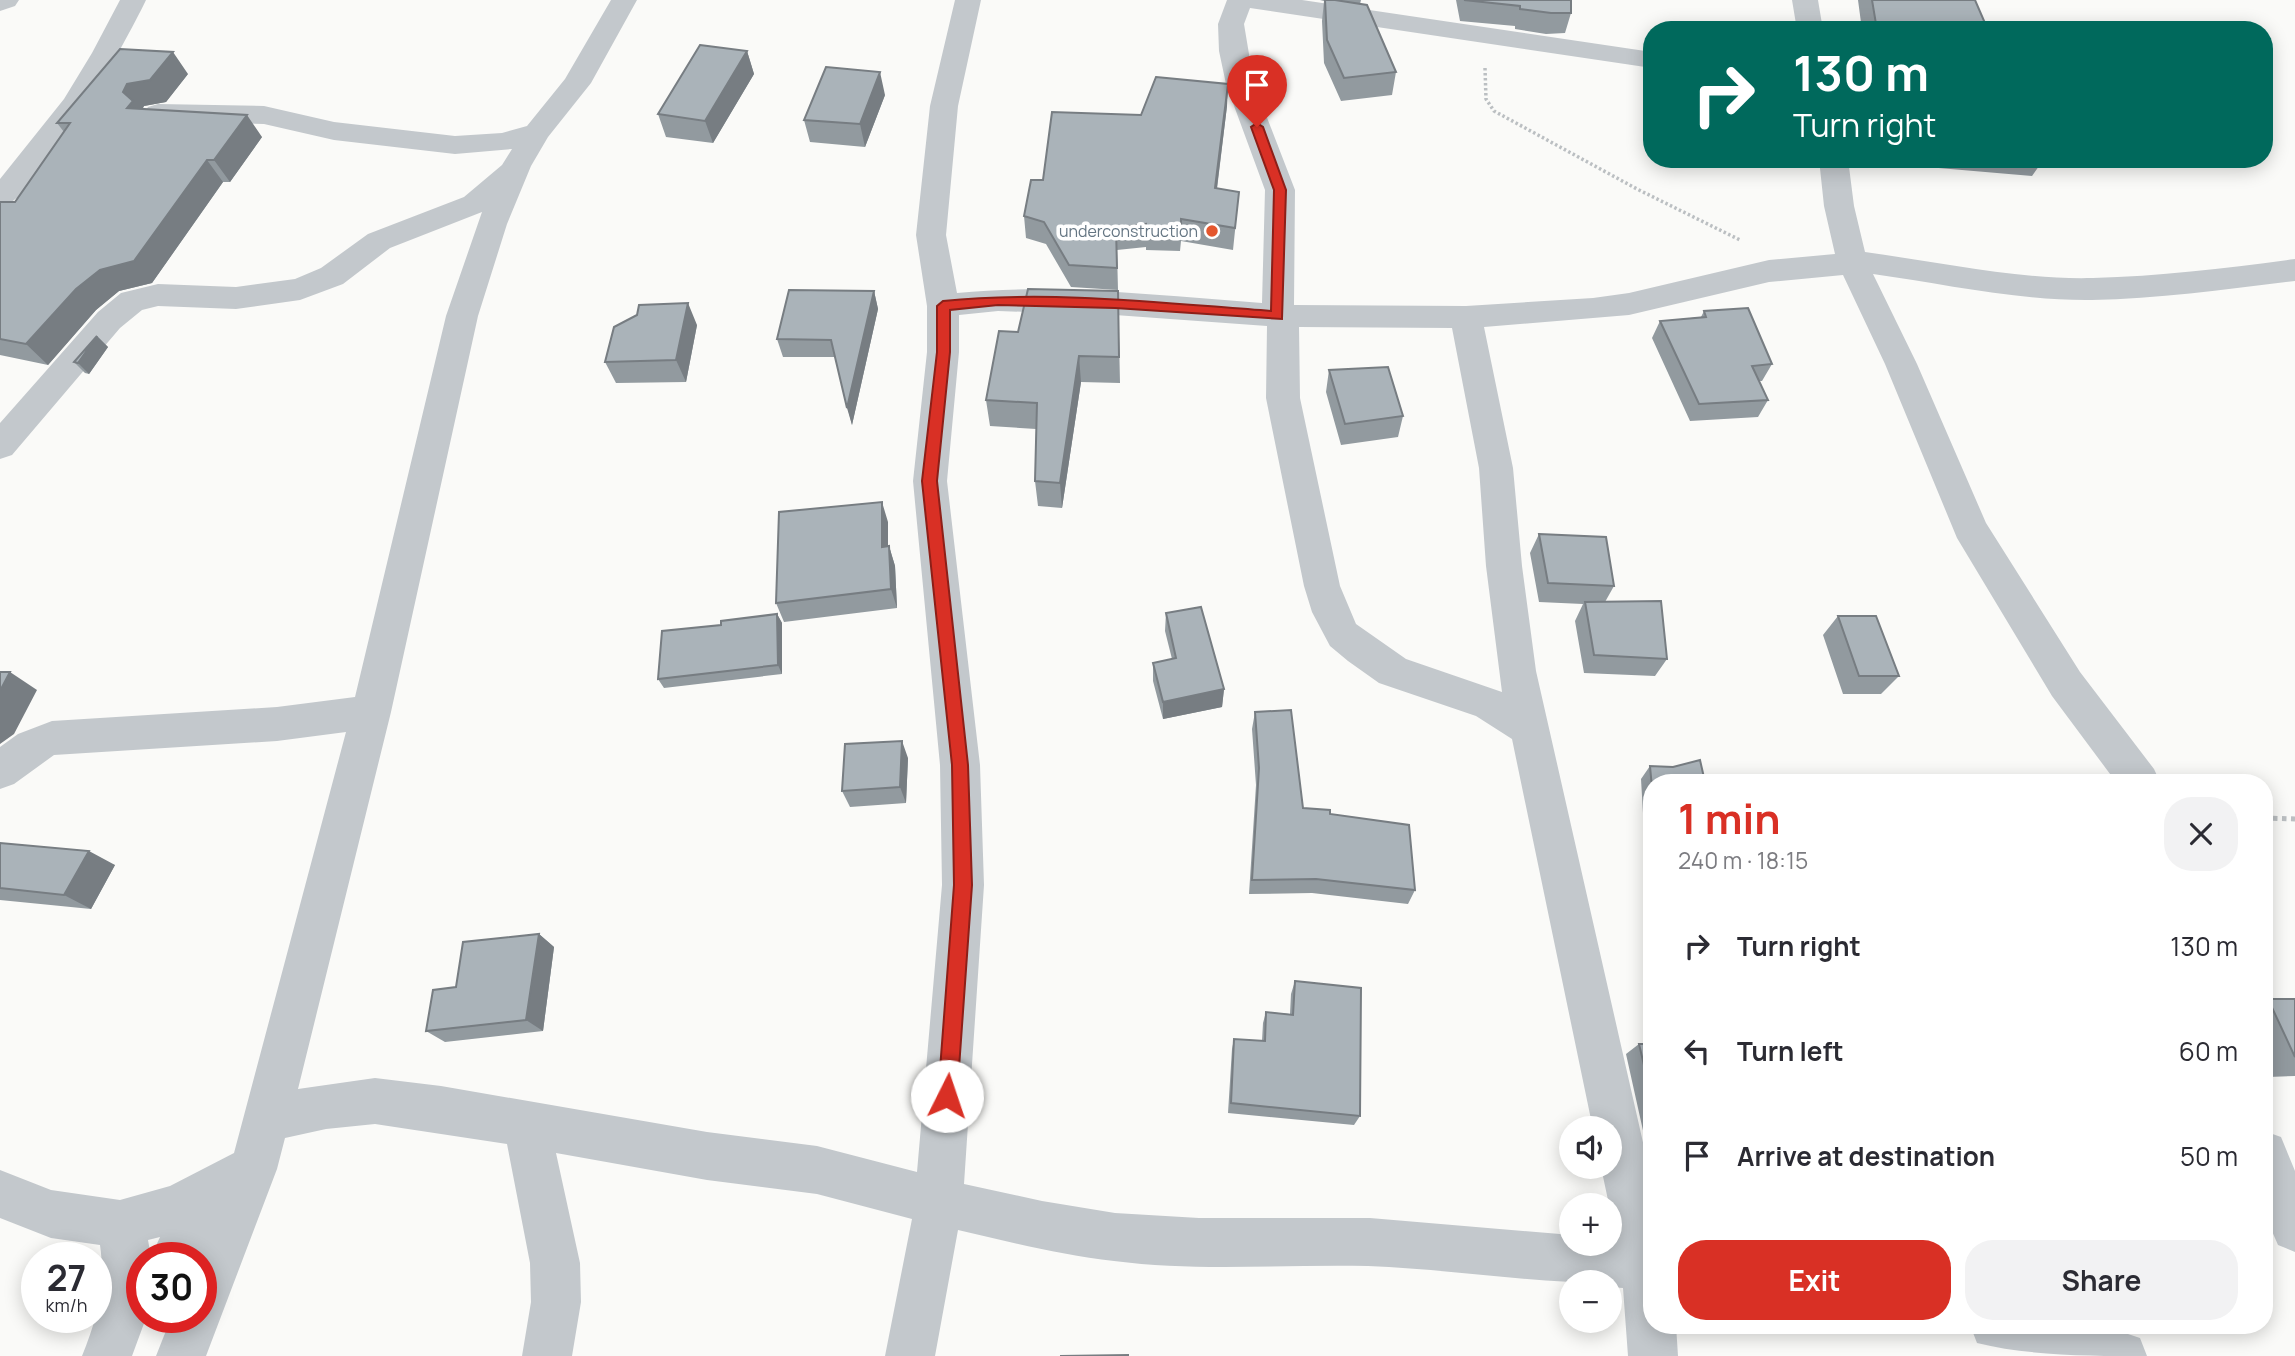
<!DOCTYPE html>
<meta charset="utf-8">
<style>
:root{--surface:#fff;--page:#f2f2f3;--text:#2b2b33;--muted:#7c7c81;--accent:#d93025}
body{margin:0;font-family:Manrope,sans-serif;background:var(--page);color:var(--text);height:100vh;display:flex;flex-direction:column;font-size:26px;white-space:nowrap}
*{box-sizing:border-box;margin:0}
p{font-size:23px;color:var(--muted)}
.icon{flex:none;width:38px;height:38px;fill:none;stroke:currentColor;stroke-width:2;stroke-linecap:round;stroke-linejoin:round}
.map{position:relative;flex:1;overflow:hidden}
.drawer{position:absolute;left:1643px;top:774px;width:630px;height:560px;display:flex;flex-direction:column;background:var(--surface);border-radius:28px;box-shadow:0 4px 18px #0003}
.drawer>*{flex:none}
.hud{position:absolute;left:1643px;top:21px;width:630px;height:147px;border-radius:28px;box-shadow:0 4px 18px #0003;background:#00695c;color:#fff;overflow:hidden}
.tools{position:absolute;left:1559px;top:1116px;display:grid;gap:14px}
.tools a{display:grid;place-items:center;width:63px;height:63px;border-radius:50%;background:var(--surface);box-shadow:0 4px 18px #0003;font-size:35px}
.speed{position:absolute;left:21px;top:1242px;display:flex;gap:14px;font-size:35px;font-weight:700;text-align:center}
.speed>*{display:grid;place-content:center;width:91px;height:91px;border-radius:50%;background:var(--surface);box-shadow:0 4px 18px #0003;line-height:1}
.speed small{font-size:18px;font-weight:400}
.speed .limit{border:10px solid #d22;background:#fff;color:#111}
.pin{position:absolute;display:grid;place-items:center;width:60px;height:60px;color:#fff;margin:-72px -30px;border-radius:50% 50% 50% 0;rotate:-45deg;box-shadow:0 0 7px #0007}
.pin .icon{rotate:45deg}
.me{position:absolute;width:77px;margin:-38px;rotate:4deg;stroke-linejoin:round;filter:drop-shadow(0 0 5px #0008)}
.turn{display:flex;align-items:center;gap:24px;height:147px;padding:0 35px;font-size:32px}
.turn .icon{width:91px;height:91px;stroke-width:2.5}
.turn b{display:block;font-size:49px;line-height:60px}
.round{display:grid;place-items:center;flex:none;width:74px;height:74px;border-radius:28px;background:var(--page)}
.overview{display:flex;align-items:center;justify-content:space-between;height:119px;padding:0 35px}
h1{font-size:42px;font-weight:700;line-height:52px;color:var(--accent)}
.button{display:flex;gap:14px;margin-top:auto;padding:14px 35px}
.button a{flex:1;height:80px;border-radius:28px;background:var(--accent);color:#fff;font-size:28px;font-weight:700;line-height:80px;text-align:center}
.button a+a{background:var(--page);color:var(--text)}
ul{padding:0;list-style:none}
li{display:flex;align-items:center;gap:21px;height:105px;padding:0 35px}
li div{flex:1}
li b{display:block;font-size:26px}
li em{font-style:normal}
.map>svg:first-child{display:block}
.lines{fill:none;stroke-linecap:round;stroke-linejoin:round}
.path-far1{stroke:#bbbfc2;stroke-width:3.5;stroke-dasharray:2.5 2.5;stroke-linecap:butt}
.path{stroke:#bbbfc2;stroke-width:5;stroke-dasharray:4.5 4.5;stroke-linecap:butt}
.street{fill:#c3c8cc;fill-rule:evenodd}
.wall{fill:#929a9f}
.shaded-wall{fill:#777d82}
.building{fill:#aab3b9;stroke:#777d82;stroke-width:2}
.route{fill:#d93025;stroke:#8d1f18;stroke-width:2}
.poi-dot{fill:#e4572e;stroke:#fff;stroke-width:2.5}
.labels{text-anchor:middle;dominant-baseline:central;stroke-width:7;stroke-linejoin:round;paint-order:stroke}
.far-poi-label{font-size:16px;fill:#657683;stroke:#fff;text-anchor:end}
</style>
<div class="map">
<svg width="2295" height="1356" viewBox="0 0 2295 1356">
<rect width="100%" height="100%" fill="#fafaf8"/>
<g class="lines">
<path class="path-far1" d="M1485,68L1486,99L1494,111L1637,189L1740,240"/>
<path class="path" d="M2264,818L2295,819"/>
<path class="street" d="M0,0H19L15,6L0,11Z
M120,0H146C126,42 41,197 0,208V179L64,99L92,53Z
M611,0H637L591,83L548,137L531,166L507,224L478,316L391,712L298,1089L375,1078L441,1086L707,1132L817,1146L917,1172L942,885L940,765L913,481L927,352V306L916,235L930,106L955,0H981L958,106L946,235L957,293C1057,283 1161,296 1262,303L1265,190L1226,84L1219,51L1218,24L1227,0H1302L1652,52V68L1250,8L1244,24L1254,84L1295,190L1294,305L1466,306L1593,298L1629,293L1769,260L1835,254L1824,206L1819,159H1848L1854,206L1865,252C1940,262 2018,280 2093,278C2161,276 2228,268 2295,259V281C2228,289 2159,299 2092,300C2019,301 1945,284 1873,274L1917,364L1986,523L2080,672L2154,769L2160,782H2116L2052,696L1957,538L1885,364L1843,275L1769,282L1629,315L1484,327L1513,468L1522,566L1536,671L1652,1182V1325H1676L1678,1356H1628L1623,1288L1610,1287V1283C1530,1283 1449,1269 1368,1266C1284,1264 1198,1272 1114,1261C1061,1255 1010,1242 958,1230L935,1356H885L912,1219L817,1194L707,1180L556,1153L580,1263L581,1302L572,1356H522L531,1302L530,1263L507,1144L375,1124L326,1129L285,1138L277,1169L206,1356H156L171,1318H201V1258H142V1318H146L132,1356H82C97,1319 106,1286 100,1245L51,1238L0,1218V1170L51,1190L120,1200L170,1186L234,1153L346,732L277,741L54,755L14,784L0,789V747L18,734L52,721L277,707L355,697L446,316L482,212L390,248L343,284L300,300L236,309L158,306L142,310L120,328L12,455L0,459V423L98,312L121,293L158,284L236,287L295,279L321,268L368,234L464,197L502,165L512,149L455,154L334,140L264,124L158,122L148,119L144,113L148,107L158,104L264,106L334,122L455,136L502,133L527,126L565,79ZM998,311L1115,315L1267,326L1266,398L1304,586L1312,612L1330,646L1348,661L1379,683L1476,716L1512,739L1593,1129H1610V1167H1601L1616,1238H1610V1244H1572V1235L1370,1218H1199L1115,1213L1042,1201L964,1184L984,885L980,765L947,481L959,352V315ZM1299,327L1452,328L1479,468L1486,566L1502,692L1406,659L1356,624L1340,586L1300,398ZM160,1237L151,1257L148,1240Z
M1792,0H1818L1823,30H1797Z
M2264,1131L2281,1137L2295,1171V1252L2278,1245L2264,1213Z
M1970,1325H2101L2140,1338L2147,1356C2092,1356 2029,1356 1977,1343Z"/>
</g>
<path class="wall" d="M1320,0H1361L1360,4L1396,72L1392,95L1341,101L1324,63L1322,21L1324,1Z
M1456,0H1571V13L1565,33L1546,34L1515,29V26L1460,21Z
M1858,0H1975L1988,30H1862Z
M747,51L754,74L713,143L666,137L658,114Z
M188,74L166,102L144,106L142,109L262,137L230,182H223L152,283L119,291L96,310L48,365L0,355V202H15L64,132L57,123Z
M885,95L865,147L810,142L804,120Z
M1227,106L1217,189L1239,192L1233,250L1181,241L1180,251L1146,250V247L1117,250L1118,290L1071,287L1046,244L1026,238L1024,216L1141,115Z
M1892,159H2044L2032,176L1892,164Z
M874,291L878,309L852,425L835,357H783L777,339Z
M1118,291L1120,383L1081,382L1062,508L1038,506L1035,481L1036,429L990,426L986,400L1018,332Z
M1704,311L1772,364L1762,381H1759L1768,400L1758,417L1690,421L1652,338L1660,321L1701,317Z
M697,325L686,382L616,383L605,362Z
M97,336L108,347L89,374L85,373L74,362Z
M1329,370L1403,416L1398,437L1341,445L1326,392Z
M888,522V547L889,546L895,566L897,608L784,622L776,603Z
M1539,534L1614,586L1605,602L1667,659L1655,676L1584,673L1575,621L1583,604L1539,602L1530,553Z
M1166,613L1224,689L1222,707L1163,719L1153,681V663L1172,659L1165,631Z
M777,614L782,623V674L664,688L658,679L721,625Z
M1838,616L1899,676L1881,694H1843L1823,635Z
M1255,712L1303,808L1330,814L1415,890L1408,904L1312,893L1249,894L1256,785L1252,729Z
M908,758L906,803L850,807L842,791Z
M1650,766L1652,782V830H1644L1641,779Z
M0,843L115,865L91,909L0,900Z
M539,934L554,947L543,1031L445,1042L426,1031L456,987Z
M1295,981L1360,1116L1354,1125L1228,1113L1232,1049L1234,1039L1262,1041L1263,1023L1266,1012L1290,1014L1291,994Z
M2268,999H2295V1076L2268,1077L2264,1070V1001Z
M1639,1044H1652V1171L1626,1054Z"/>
<path class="shaded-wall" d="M747,51L754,74L713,143L705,121Z
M173,52L188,74L166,102L144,106L141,112L127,108L123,92L127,84Z
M880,72L885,95L865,147L860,124Z
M1228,84L1227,106L1214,211L1215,188Z
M247,115L262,137L230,182L214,160Z
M207,160L223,182L152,283L119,291L96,310L48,365L26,344L76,289Z
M874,291L878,309L852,425L847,408Z
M688,303L697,325L686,382L676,360Z
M97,336L108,347L89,374L78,363Z
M1079,356L1081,382L1062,508L1060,483Z
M882,502L888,522V567L882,547Z
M889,546L895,566L897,608L891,589Z
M777,614L782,623V674L778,665Z
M10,672L37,690L14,734L0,744V691Z
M1224,689L1222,707L1163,719V702Z
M902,741L908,758L906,803L900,787Z
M89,851L115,865L91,909L64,895Z
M539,934L554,947L543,1031L526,1020Z"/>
<path class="building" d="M1325,0H1335L1367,5L1396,72L1344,78L1327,40Z
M1464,0H1571V13H1551L1520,9V6Z
M1872,0H1975L1988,30H1877Z
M700,45L747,51L705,121L658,114Z
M120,49L173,52L150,80L127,84L123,92L133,101L127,108L247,115L214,160H207L134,261L100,270L76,289L26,344L0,339V202H15L70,123H57Z
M826,67L880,72L860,124L804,120Z
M1156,77L1228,84L1215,188L1239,192L1235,228L1181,219V229L1146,227V224L1116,228L1117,268L1069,265L1044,222L1024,216L1031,180H1043L1052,112L1141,115Z
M1028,289L1118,291L1119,357L1079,356L1060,483L1035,481L1037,403L986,400L999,331L1018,332Z
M789,290L874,291L847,408L831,340L777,339Z
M688,303L676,360L605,362L614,327L637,315L639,305Z
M1748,308L1772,364L1752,366L1768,400L1699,404L1660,321L1706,317L1704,311Z
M97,336L78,363L74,362Z
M1388,367L1403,416L1345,424L1329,370Z
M882,502V547L889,546L891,589L776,603L779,512Z
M1539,534L1606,537L1614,586L1548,583Z
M1661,601L1667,659L1594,655L1585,602Z
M1201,607L1224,689L1163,702L1153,663L1176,658L1166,613Z
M777,614L778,665L658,679L662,631L721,625V621Z
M1838,616H1876L1899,676H1859Z
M0,672H10L0,691Z
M1291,710L1303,808L1330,810V814L1409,825L1415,890L1316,879L1252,880L1259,768L1255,712Z
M902,741L900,787L842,791L845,744Z
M1700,760L1705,782H1652V788L1650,766L1673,767Z
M0,843L89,851L64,895L0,888Z
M539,934L526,1020L426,1031L433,990L456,987L463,942Z
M1295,981L1361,988L1360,1116L1231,1103L1234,1039L1265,1041L1266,1012L1293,1015Z
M2268,999H2295V1057Z
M1639,1044H1652V1099Z
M1128,1355V1356H1060Z"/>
<path class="route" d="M1257,123L1263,127L1286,190L1282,319L1115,308L998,305L950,310V352L937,481L968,765L972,885L957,1096L954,1103L947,1106L941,1103L938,1096L954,885L952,765L922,481L937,352V306L943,301C1052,290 1162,303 1271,311L1274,190L1251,127Z"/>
<circle class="poi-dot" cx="1212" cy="231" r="7"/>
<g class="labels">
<g class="far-poi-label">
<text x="1198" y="231">underconstruction</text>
</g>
</g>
</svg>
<div class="tools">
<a><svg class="icon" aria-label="sound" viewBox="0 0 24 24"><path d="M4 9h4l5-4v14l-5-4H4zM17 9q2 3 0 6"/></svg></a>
<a>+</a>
<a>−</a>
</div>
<div class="speed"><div>27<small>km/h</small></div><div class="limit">30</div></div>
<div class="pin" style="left:1257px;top:127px;background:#d93025"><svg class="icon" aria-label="arrive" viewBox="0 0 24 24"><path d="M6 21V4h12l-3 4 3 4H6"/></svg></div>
<svg class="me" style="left:947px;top:1096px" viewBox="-20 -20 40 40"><circle r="19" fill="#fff"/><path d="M0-13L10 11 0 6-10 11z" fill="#d93025"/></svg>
<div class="hud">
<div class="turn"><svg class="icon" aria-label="right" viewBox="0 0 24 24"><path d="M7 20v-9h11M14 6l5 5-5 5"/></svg><div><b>130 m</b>Turn right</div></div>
</div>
<section class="drawer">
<div class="overview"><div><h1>1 min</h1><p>240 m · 18:15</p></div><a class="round"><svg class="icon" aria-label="close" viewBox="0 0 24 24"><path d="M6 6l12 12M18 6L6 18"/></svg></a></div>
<ul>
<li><svg class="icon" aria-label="right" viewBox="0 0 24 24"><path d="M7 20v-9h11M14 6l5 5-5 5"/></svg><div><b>Turn right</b></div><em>130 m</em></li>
<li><svg class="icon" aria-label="left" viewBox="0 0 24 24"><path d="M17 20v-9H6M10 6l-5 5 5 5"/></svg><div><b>Turn left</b></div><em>60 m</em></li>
<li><svg class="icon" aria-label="arrive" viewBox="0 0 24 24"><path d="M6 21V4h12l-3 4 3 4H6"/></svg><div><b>Arrive at destination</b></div><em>50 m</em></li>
</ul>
<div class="button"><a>Exit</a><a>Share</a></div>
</section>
</div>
